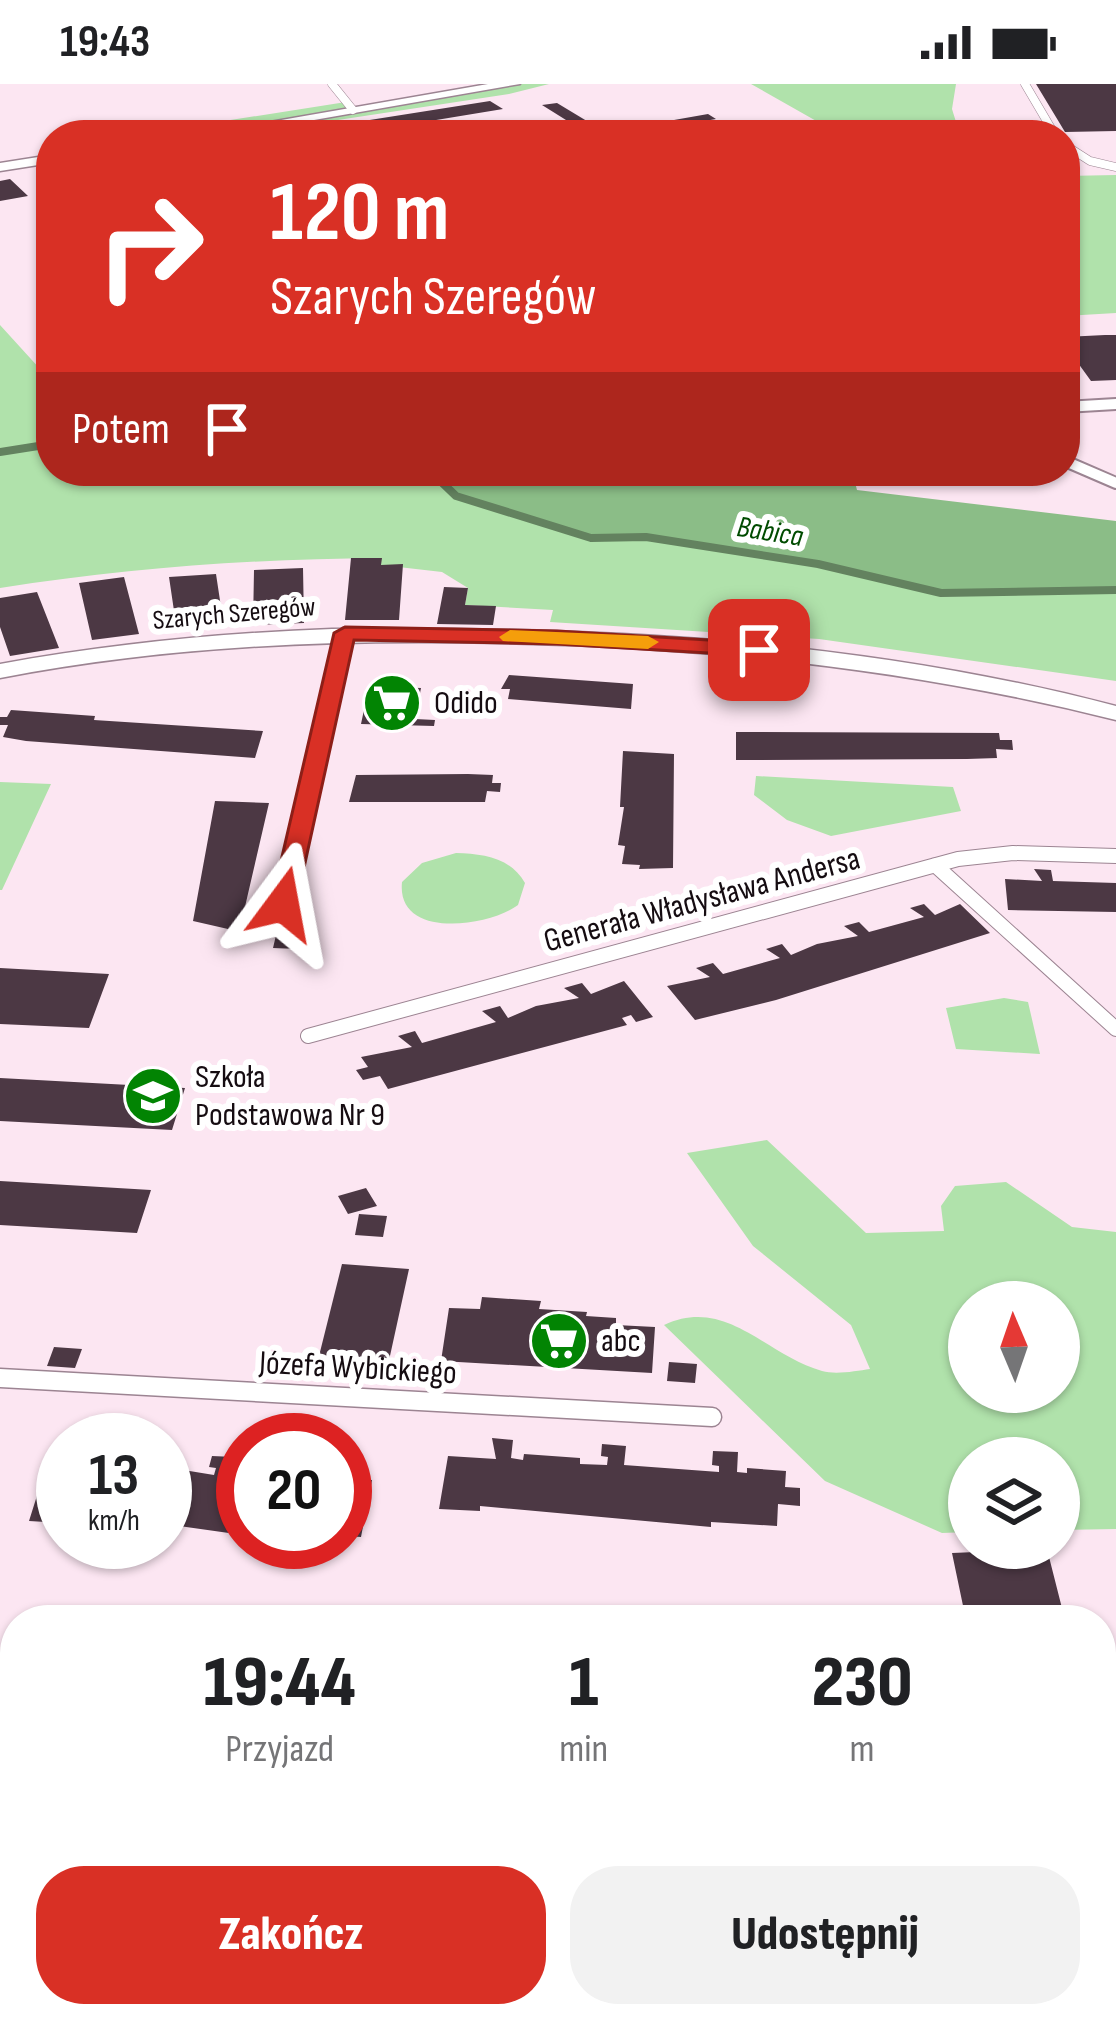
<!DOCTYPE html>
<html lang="pl">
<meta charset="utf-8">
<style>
:root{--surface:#fff;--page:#f2f2f2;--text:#202124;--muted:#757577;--accent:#d93025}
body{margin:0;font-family:"Sofia Sans Condensed",sans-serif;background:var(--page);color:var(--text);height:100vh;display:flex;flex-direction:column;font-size:45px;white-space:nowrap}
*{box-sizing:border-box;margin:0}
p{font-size:39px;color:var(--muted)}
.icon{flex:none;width:66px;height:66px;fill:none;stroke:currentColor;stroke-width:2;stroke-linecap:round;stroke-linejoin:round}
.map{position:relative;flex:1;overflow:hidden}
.sheet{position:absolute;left:0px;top:1521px;width:1116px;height:423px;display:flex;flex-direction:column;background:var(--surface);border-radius:48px 48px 0 0;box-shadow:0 3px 9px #0004}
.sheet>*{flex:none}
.banner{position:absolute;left:36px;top:36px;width:1044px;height:366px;border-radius:48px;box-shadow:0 3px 9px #0004;background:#d93025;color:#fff;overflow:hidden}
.needle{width:78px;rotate:358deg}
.fabs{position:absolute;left:948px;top:1197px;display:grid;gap:24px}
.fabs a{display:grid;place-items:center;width:132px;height:132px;border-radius:50%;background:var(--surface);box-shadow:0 3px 9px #0004;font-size:60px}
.speed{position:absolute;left:36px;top:1329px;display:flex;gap:24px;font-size:60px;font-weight:700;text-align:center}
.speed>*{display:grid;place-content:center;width:156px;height:156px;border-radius:50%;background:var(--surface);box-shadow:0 3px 9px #0004;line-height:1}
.speed small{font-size:30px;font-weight:400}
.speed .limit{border:18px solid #d22;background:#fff;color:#111}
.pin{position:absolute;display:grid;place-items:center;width:102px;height:102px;color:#fff;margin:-51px;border-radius:24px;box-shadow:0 6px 18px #0006}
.me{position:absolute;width:132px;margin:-66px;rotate:13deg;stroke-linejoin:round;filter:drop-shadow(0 0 9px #0008)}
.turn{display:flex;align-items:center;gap:42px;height:252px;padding:0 36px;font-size:54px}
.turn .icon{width:156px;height:156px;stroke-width:2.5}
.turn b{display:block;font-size:84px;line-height:102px}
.then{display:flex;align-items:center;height:114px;padding:0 36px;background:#0003;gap:24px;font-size:45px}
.eta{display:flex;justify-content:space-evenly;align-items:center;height:204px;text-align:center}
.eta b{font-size:72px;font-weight:800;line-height:84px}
.primary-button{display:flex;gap:24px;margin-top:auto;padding:24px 36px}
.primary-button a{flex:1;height:138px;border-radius:48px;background:var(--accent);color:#fff;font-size:48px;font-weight:800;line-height:138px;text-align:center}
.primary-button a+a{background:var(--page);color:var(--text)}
.status{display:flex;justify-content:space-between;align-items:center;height:84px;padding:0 60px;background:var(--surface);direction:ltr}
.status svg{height:33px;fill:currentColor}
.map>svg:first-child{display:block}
.green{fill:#b0e2ab;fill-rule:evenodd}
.forest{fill:#8bbd87}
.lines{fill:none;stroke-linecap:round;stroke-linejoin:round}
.stream{stroke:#63825f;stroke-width:8}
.building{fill:#4c3844}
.service-far3-casing{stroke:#9c8492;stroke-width:9}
.service-far2-casing{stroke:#9c8492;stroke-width:14}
.service-far1-casing{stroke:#9c8492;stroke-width:16}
.service-casing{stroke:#9c8492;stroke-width:21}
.minor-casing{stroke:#9c8492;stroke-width:3}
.tertiary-casing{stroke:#9c8492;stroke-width:3}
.service-far3{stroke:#fff;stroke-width:8}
.service-far2{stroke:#fff;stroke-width:10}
.service-far1{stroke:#fff;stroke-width:14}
.service{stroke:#fff;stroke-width:18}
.minor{fill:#fff;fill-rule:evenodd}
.tertiary{fill:#fff;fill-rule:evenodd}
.route{fill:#d93025;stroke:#8d1f18;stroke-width:3}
.slow{fill:#f59e0b}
.labels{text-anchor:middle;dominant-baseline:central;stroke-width:12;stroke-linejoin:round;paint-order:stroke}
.far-street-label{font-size:27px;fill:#150c11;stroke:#fff}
.far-water-label{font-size:30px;font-style:italic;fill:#004b00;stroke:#fff}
.poi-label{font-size:33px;fill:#150c11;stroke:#fff;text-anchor:start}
.street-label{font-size:33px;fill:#150c11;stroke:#fff}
</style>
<div class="status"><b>19:43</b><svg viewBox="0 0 49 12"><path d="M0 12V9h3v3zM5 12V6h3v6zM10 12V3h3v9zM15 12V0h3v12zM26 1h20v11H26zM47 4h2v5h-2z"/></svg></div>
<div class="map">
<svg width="1116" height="1942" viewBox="0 0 1116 1942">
<rect width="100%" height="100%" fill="#fce6f2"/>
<path class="green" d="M512,0H549L509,10L239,51H135L346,18L353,26Z
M751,0H956L952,25L960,51H841Z
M1116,91V229L1065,232V92Z
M0,241L51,297V387H430L456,412L591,454L646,453L818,480L941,509L1116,506V597L819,555L550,538L553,526L465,521L468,504L442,488L381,481V474C250,475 129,484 0,504Z
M756,692L953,703L961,727L831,752L787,736L754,711Z
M0,698L51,700L2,806H0Z
M456,769C483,770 510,773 525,799L518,821C489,843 396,856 402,798L422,779Z
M1004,914L1028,918L1040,970L956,965L946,924Z
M767,1056L866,1149L944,1147L941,1122L955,1102L1006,1098L1072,1143L1116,1148V1445L1059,1446V1374H969V1448L942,1449L825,1397L664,1241C727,1212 765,1271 822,1287C836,1291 856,1287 870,1285L851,1241L753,1162L687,1069ZM969,1218H1059V1308H969Z"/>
<path class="forest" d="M430,387H852L857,406L1116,437V506L941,509L818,480L646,453L591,454L456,412Z"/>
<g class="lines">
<path class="stream" d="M0,368L51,360
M430,387L456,412L591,454L646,453L818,480L941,509L1116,506"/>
</g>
<path class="building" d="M1036,0H1116V47L1065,48Z
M490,17L503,25L345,51H327L319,44Z
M557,19L610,51H590L542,21Z
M708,30L716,35L631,50L623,45Z
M10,95L28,112L0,117V97Z
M1105,251H1116V296L1091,297L1065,261V253Z
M351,474H382L381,481L403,480L399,536H345Z
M303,484L304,539L253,541L254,486Z
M216,490L224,543L177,547L169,493Z
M124,493L139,550L92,556L79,499Z
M444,503L468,504L465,521L496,522L493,541L437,540Z
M37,508L59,564L10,572L0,543V514Z
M509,591L633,600L631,625L508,615L510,605H501Z
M369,602L421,604L415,635L435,636L434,642L361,640Z
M11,626L95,632L94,636L263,647L255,674L26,657L3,653L8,641H0V633H7Z
M736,648L999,649L1000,656H1012L1013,666L996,665L997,674L967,675L736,676Z
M623,667L674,670L673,784L639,785L640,781L622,780L625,762L618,761L624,723H620Z
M468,690L493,691L492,699H501L500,708L487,707L485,718H349L356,691Z
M215,717L269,719L244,827H249L245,842L228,845L193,837Z
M1034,785L1051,786L1053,797L1116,799V828L1008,826L1005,795L1042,797Z
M924,820L935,831L960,820L990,849L776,916L695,936L667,902L710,893L696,884L713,879L723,890L780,874L766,865L782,860L791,871L817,860L858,852L844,842L859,838L869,848L924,833L910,824Z
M277,847L302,848L298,865L273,864Z
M0,884L109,890L89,944L0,940Z
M624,897L653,933L636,938L631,931L622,934L627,941L388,1005L380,992L363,996L356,986L368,983L361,973L412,963L398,952L415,947L422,959L496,938L482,927L500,922L508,934L536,922L579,914L564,904L582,899L591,910Z
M0,994L185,1004L172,1046L0,1037Z
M0,1097L151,1106L137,1149L0,1141Z
M366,1104L377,1122L348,1130L338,1112Z
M359,1130L387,1132L383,1153L355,1151Z
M342,1180L409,1185L388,1281L318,1276Z
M482,1213L541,1217L539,1225L587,1228L586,1232L616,1234V1241L655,1243L652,1289L441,1277L449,1224L480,1225Z
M54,1263L82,1265L75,1284L47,1282Z
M669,1278L697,1280L695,1299L667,1297Z
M492,1354L513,1356L511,1374L523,1376L524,1370L580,1374V1380L607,1381L608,1373L601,1372L602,1360L626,1362L624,1381L719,1388V1382L712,1381L713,1367L738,1368L737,1388L747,1389V1384L786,1387L785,1403L800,1404V1422L778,1420L777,1442L711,1438V1443L480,1422V1427L439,1425L448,1372L496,1375Z
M212,1372L234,1373L229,1393L243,1394V1451L165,1440V1383L214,1391L216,1384L209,1383Z
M47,1380L63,1381V1439L29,1437Z
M345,1394L372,1396L361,1453L345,1452Z
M1047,1465L1065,1536H966L952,1469Z
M0,1758L15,1759V1799L0,1798Z
M0,1819L15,1820V1911L0,1910Z
M1101,1879L1116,1880V1942H948V1929H1101Z
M261,1929H442L440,1942H376Z
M881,1929H930L931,1939L881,1934Z"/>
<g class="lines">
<defs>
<path id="service-far3" d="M332,0L353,26
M1025,0L1055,51
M1065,61L1090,77L1116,83"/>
<path id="service-far2" d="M1065,323L1116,320
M1065,377L1116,399
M306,720L345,549"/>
<path id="service-far1" d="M935,781L1116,945
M283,820L307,717
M308,952L958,775L1013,769L1116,772"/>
<path id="service" d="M0,1294L712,1333
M486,1942L488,1929"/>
<path id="minor" d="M488,0H520L228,51H195Z
M51,71V79L0,87V79Z
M332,545C596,542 860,555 1116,622V636C913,585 710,563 501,559C332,555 166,562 0,594V580C110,560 220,549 332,545Z"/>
<path id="tertiary" d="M0,1653L15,1654V1692L0,1691Z
M1101,1741L1116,1742V1782L1101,1781Z"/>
</defs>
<use href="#service-far3" class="service-far3-casing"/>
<use href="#service-far2" class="service-far2-casing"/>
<use href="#service-far1" class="service-far1-casing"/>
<use href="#service" class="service-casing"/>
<use href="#minor" class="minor-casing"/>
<use href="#tertiary" class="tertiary-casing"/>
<use href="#service-far3" class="service-far3"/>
<use href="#service-far2" class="service-far2"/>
<use href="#service-far1" class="service-far1"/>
<use href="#service" class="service"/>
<use href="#minor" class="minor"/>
<use href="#tertiary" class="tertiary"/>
</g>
<path class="route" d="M345,543L557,547L759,559L770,566L759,572L557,560L354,556L296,820L283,827L271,820L334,549Z"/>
<path class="slow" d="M510,546L648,552L659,558L648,565L503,557L499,553Z"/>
<defs>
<symbol id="supermarket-disc" viewBox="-11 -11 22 22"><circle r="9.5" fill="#028403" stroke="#fff"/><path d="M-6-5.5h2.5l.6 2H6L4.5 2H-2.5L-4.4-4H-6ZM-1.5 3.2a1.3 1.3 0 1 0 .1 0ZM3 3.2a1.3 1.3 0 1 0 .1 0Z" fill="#fff"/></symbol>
<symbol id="school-disc" viewBox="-11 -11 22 22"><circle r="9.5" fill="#028403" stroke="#fff"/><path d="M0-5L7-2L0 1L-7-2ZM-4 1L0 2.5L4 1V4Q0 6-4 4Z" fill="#fff"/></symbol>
</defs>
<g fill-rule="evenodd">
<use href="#supermarket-disc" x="359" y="586" width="66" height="66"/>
<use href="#school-disc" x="120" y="979" width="66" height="66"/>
<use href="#supermarket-disc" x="526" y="1224" width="66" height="66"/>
</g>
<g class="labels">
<g class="far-street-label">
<text transform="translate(234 530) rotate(-5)">Szarych Szeregów</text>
</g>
<g class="far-water-label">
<text transform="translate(770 448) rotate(9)">Babica</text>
</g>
<g class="poi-label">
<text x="434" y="619">Odido</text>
<text x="195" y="993">Szkoła<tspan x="195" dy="38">Podstawowa Nr 9</tspan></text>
<text x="601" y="1257">abc</text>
</g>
<g class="street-label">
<text transform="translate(702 816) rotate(-15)">Generała Władysława Andersa</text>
<text transform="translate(358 1284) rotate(3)">Józefa Wybickiego</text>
</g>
</g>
</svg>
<div class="fabs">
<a><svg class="needle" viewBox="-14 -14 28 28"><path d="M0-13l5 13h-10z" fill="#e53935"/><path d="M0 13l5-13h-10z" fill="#757577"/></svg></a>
<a><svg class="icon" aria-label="layers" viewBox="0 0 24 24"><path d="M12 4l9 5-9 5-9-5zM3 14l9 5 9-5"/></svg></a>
</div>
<div class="speed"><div>13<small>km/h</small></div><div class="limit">20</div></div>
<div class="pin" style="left:759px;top:566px;background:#d93025"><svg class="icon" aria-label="arrive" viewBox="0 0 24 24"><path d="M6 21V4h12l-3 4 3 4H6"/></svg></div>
<svg class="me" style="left:283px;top:820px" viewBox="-20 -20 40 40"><path d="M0-17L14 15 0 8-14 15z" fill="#d93025" stroke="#fff" stroke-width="4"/></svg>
<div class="banner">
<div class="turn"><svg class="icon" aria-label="right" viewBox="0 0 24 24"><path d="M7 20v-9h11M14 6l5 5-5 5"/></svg><div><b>120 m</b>Szarych Szeregów</div></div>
<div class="then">Potem<svg class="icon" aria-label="arrive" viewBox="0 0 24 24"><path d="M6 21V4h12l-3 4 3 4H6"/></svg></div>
</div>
<section class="sheet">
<div class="eta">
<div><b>19:44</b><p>Przyjazd</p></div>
<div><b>1</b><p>min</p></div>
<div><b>230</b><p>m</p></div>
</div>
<div class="primary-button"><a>Zakończ</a><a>Udostępnij</a></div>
</section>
</div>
